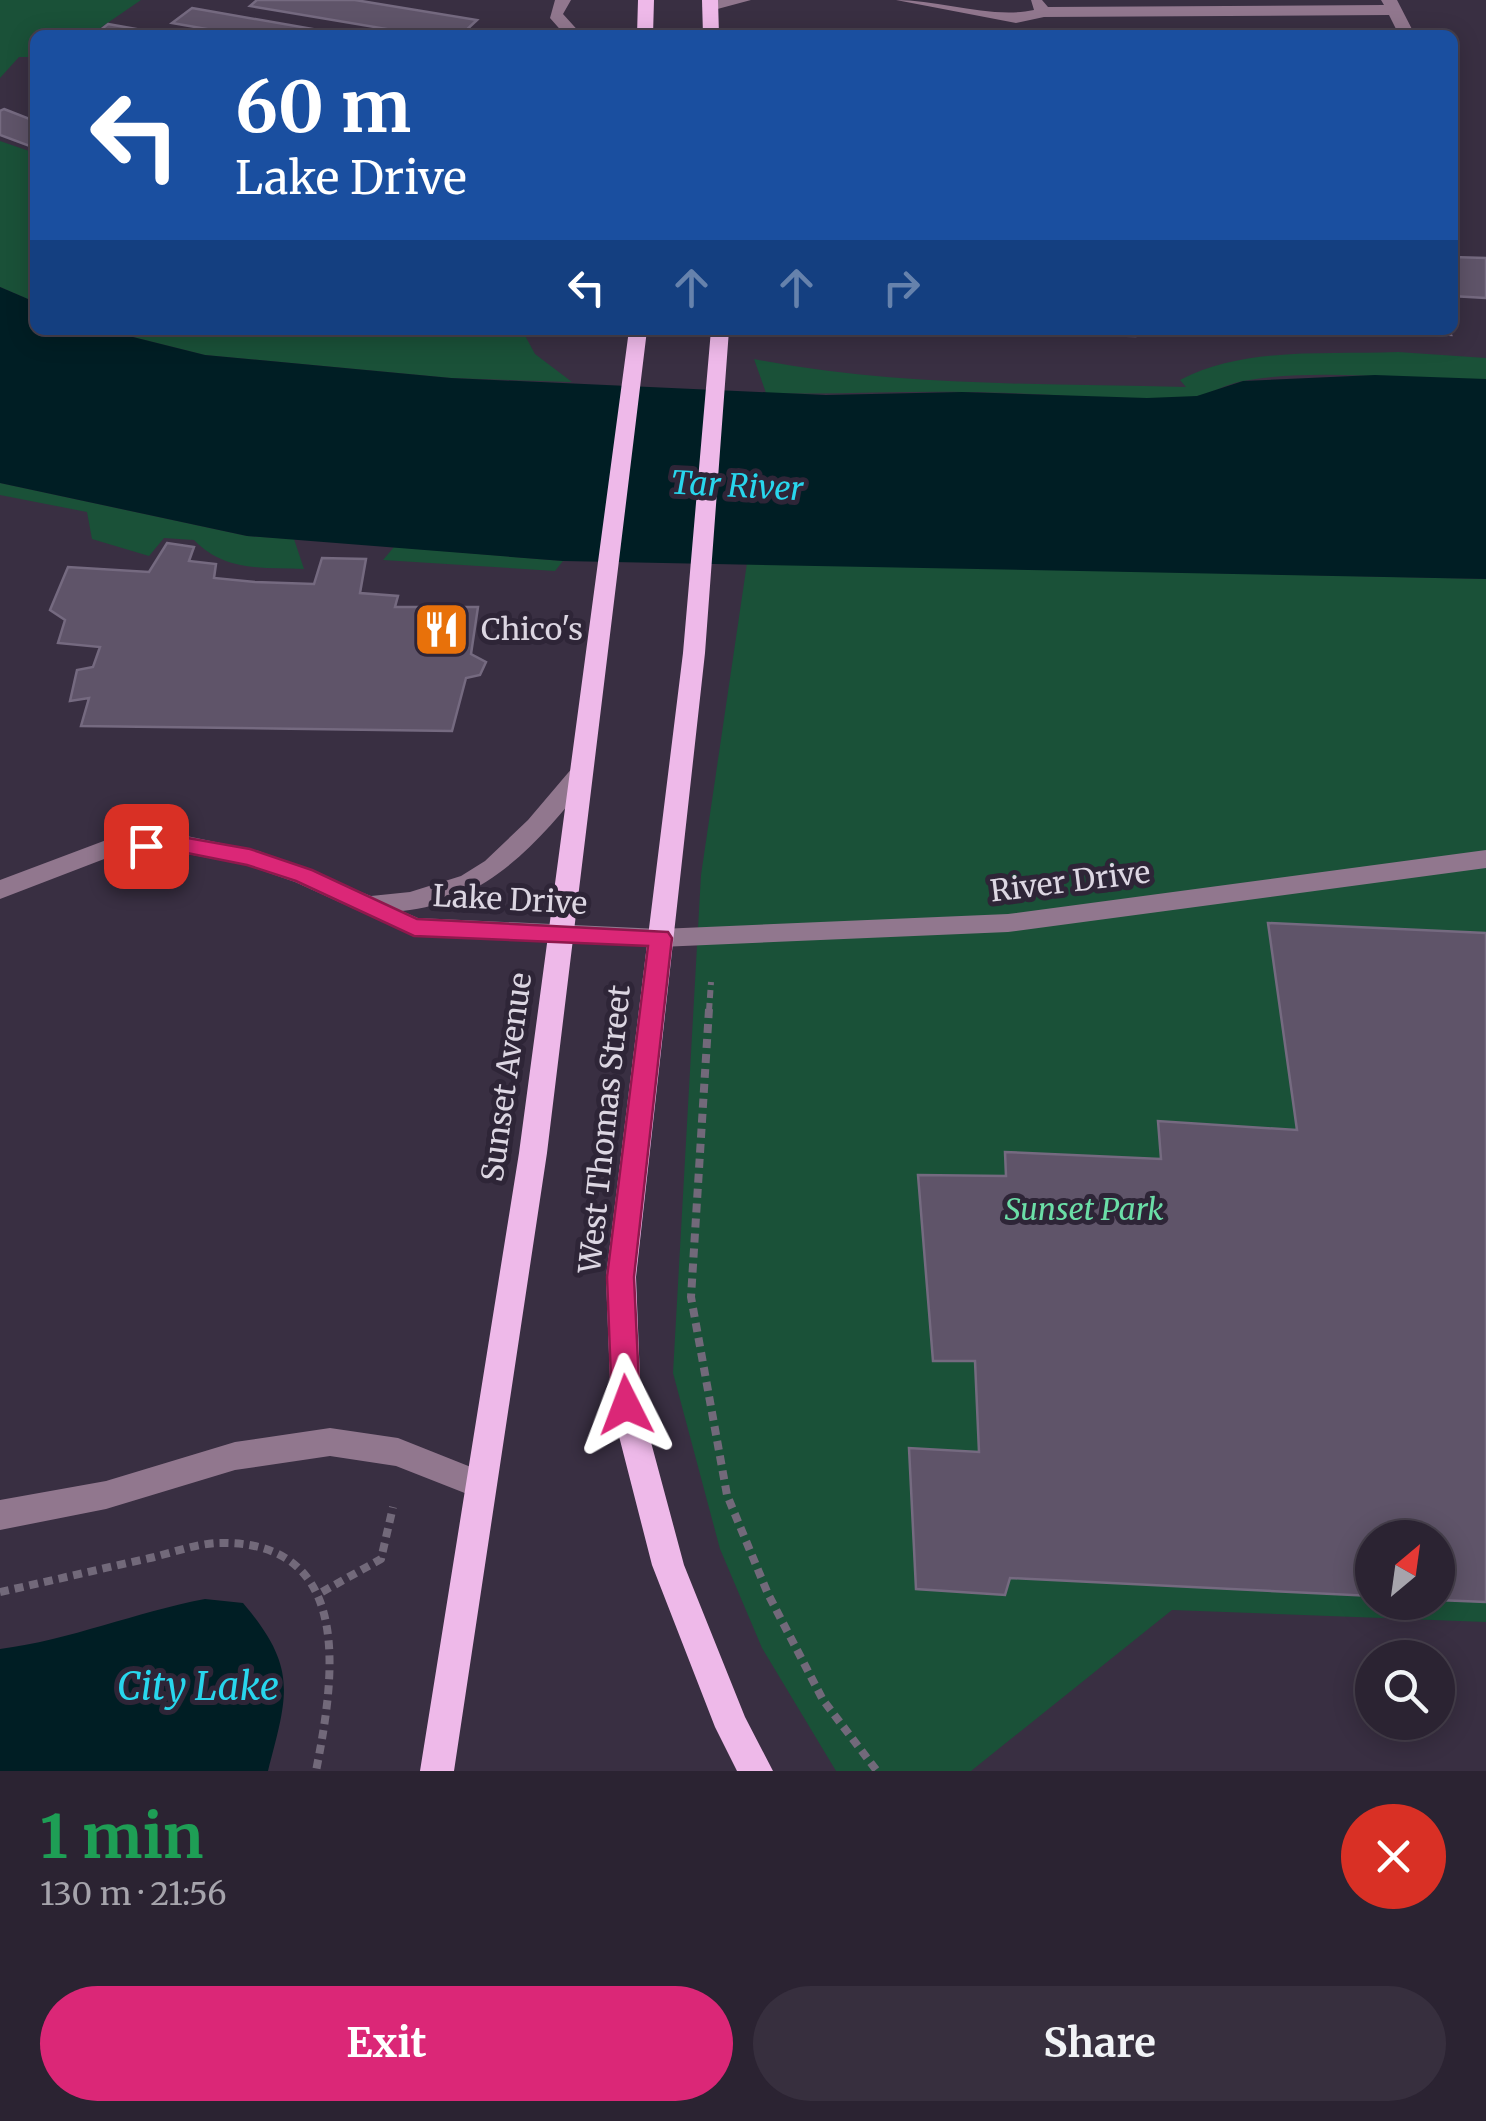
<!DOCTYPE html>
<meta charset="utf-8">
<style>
:root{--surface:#2b2332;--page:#372f3e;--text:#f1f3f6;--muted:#a6a4ac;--line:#47404d;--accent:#db2777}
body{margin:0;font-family:Merriweather,serif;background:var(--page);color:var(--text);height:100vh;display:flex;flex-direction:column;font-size:38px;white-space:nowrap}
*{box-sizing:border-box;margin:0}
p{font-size:32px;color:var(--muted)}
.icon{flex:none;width:55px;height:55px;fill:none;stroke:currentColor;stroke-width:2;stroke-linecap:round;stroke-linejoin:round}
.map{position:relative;height:1771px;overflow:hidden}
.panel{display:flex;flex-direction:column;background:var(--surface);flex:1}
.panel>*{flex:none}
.top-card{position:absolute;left:30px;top:30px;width:1428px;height:305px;border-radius:15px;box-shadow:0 5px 25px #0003,0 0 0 2px var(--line);background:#1a4fa0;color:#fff;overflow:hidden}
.needle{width:65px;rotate:29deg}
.fabs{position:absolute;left:1355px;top:1520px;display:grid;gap:20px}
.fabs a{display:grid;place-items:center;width:100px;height:100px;border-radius:50%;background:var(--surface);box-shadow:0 5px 25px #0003,0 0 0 2px var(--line);font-size:50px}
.pin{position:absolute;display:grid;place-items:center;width:85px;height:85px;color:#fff;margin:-42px;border-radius:20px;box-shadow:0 5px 15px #0006}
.me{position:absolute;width:110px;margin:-55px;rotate:357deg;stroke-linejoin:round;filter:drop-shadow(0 0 8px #0008)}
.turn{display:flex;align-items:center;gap:35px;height:210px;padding:0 40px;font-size:45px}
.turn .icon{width:130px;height:130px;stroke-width:2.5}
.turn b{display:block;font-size:70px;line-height:85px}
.lanes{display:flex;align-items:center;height:95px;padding:0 40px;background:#0003;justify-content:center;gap:50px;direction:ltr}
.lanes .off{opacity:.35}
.round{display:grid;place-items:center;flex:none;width:105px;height:105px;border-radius:52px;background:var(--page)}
.head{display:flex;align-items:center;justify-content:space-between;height:170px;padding:0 40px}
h1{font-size:60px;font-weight:700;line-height:75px;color:#1e9e55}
.action{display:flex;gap:20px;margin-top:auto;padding:20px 40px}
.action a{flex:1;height:115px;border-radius:60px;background:var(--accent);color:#fff;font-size:40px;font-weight:700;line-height:115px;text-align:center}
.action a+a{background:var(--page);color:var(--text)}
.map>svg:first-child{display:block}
.green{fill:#1a5138;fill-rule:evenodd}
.water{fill:#001e24}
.building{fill:#5f5469;stroke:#756a80;stroke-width:2.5}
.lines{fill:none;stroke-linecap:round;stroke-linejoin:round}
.path-far1{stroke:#72697a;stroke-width:6;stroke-dasharray:8 5;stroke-linecap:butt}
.path{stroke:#72697a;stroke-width:8;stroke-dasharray:9 6;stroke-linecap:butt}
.minor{fill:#91778e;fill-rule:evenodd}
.major{fill:#eeb9e9;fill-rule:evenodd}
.route{fill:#db2777;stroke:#8e194d;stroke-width:2.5}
.labels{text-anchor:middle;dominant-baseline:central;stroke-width:10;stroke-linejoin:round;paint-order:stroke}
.poi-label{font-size:30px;fill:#dcd6e2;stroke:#2e2537;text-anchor:start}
.street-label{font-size:30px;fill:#dcd6e2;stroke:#2e2537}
.park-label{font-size:30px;font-style:italic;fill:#6bdea7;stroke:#2e2537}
.water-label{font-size:32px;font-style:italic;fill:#28d6ed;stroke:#2e2537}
.near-water-label{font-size:38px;font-style:italic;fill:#28d6ed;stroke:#2e2537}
</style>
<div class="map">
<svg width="1486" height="1771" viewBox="0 0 1486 1771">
<rect width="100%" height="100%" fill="#392f42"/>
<path class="green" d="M0,0H141L90,35H35V57H19L0,78Z
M0,141L35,153V302L0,287Z
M105,330H522L535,354L572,382L451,378L205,355Z
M1398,352L1486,358V379C1408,381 1320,367 1243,381C1225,384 1210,395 1192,397C1116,402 1039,392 963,392C897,391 832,395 766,393L754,359C896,387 1041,383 1186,387L1180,380C1245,346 1326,355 1398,352Z
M0,483L247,536L294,539L304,569C262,567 225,572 194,540L164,538L149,556L92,539L87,512L0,495Z
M394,547L563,561L555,571L383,560Z
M747,563L1486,579V1622L1172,1610L971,1771H836L762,1648L720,1549L673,1373L701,875ZM1372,1538H1438V1602H1372Z"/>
<path class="water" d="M0,287L35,302V330H105L205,355L451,378L826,395L962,392L1147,398L1197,396L1243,381L1375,375L1486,379V579L563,561L247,536L0,483Z
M205,1599L243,1603C298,1668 288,1694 268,1771H0V1649C70,1640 136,1612 205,1599Z"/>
<path class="building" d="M257,0H355L477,20L461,35H422L250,6Z
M192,8L347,35H241L172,23Z
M108,24L170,35H94Z
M4,109L35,121V148L0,135V111Z
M1452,257L1486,258V298L1452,296Z
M1134,330L1135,336L881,330Z
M1449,330L1451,335L1362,330Z
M167,543L194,547L189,561L216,564L214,578L255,582L314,584L322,558L366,559L360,593L398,596L395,607H478L471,654L486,662L480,675L466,678L452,731L81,726L89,698L70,701L77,670L93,667L100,647L58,643L65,620L50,610L68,567L149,572Z
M1268,923L1486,933V1602L1438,1600V1538H1372V1596L1010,1578L1005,1595L916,1589L909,1448L979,1452L975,1361H933L918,1175L1006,1176L1005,1152L1161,1159L1158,1121L1297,1130Z"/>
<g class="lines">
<path class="path-far1" d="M709,1011L711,982"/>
<path class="path" d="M709,1009L691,1297L727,1495L768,1594L823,1700L877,1771
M0,1592C50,1581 100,1569 150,1558C171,1553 196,1544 217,1543C357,1539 334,1680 316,1771
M322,1592L381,1559L393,1507"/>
<path class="minor" d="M555,0H571L563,14L582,35H565L550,18Z
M751,0L710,11L702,6L718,0Z
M896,0C941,0 991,19 1034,10L1031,0H1042L1048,7L1384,5L1381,0H1397L1415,35H1399L1389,15L1044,17L1016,23Z
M581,765L593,773L589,779C539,842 488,902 402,911L418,918L660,929L1008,914L1486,850V868L1008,932L660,947L414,936L295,882L246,865L182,853L112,856L0,899V880L109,839L182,835L259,851L371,896L410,892L461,876L485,861L528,820L573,767Z
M330,1428L398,1438L491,1475L496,1485L491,1495L480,1499L396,1466L330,1456L235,1470L106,1509L0,1530V1500L106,1481L235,1442Z"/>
<path class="major" d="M638,0H654L653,35H637Z
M702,0H718L719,35H703Z
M629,330H647L547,1153L454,1771H420L519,1153Z
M711,330H729L705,653L636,1277L641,1405L684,1565L745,1717L773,1771H737L715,1727L652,1565L611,1405L606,1277L683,653Z"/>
</g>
<path class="route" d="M182,837L250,849L312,870L417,919L668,932L672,938L634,1277L640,1405L636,1414L626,1417L616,1414L612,1405L607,1277L648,946L414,936L296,881L247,865L182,852L146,854L134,846L146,838Z"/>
<defs>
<symbol id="restaurant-square" viewBox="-11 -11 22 22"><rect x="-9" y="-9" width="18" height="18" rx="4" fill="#e8710a" stroke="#2e2537"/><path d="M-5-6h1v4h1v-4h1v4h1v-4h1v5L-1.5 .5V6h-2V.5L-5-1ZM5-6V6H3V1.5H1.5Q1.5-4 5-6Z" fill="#fff"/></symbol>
</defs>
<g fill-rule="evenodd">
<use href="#restaurant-square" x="410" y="598" width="63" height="63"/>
</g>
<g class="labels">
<g class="poi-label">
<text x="481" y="629">Chico's</text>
</g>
<g class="street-label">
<text transform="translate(1070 881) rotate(-7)">River Drive</text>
<text transform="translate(510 899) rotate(3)">Lake Drive</text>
<text transform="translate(506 1077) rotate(-82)">Sunset Avenue</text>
<text transform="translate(604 1129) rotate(-84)">West Thomas Street</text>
</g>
<g class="park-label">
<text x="1084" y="1209">Sunset Park</text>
</g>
<g class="water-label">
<text transform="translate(737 486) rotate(3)">Tar River</text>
</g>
<g class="near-water-label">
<text x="198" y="1686">City Lake</text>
</g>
</g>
</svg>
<div class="fabs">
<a><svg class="needle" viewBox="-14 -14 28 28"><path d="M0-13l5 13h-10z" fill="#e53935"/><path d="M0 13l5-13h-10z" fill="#a6a4ac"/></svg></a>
<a><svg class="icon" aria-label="search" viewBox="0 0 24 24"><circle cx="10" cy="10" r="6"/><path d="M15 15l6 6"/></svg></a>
</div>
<div class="pin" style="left:146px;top:846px;background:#d93025"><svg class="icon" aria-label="arrive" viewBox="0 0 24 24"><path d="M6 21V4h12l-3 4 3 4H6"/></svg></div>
<svg class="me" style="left:626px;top:1405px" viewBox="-20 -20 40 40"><path d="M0-17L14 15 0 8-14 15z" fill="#db2777" stroke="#fff" stroke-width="4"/></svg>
<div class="top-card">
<div class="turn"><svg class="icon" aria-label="left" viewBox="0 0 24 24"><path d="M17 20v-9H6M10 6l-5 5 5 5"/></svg><div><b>60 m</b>Lake Drive</div></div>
<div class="lanes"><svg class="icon" aria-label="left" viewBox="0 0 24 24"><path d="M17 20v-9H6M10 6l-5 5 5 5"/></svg><svg class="icon off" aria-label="ahead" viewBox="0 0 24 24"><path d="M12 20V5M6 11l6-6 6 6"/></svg><svg class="icon off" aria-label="ahead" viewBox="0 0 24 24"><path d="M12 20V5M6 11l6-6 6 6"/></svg><svg class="icon off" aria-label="right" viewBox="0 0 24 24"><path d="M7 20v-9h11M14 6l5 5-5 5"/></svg></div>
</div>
</div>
<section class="panel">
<div class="head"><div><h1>1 min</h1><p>130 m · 21:56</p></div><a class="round" style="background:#d93025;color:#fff"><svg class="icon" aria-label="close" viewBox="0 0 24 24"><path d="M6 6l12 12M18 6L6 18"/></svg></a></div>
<div class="action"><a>Exit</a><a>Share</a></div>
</section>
